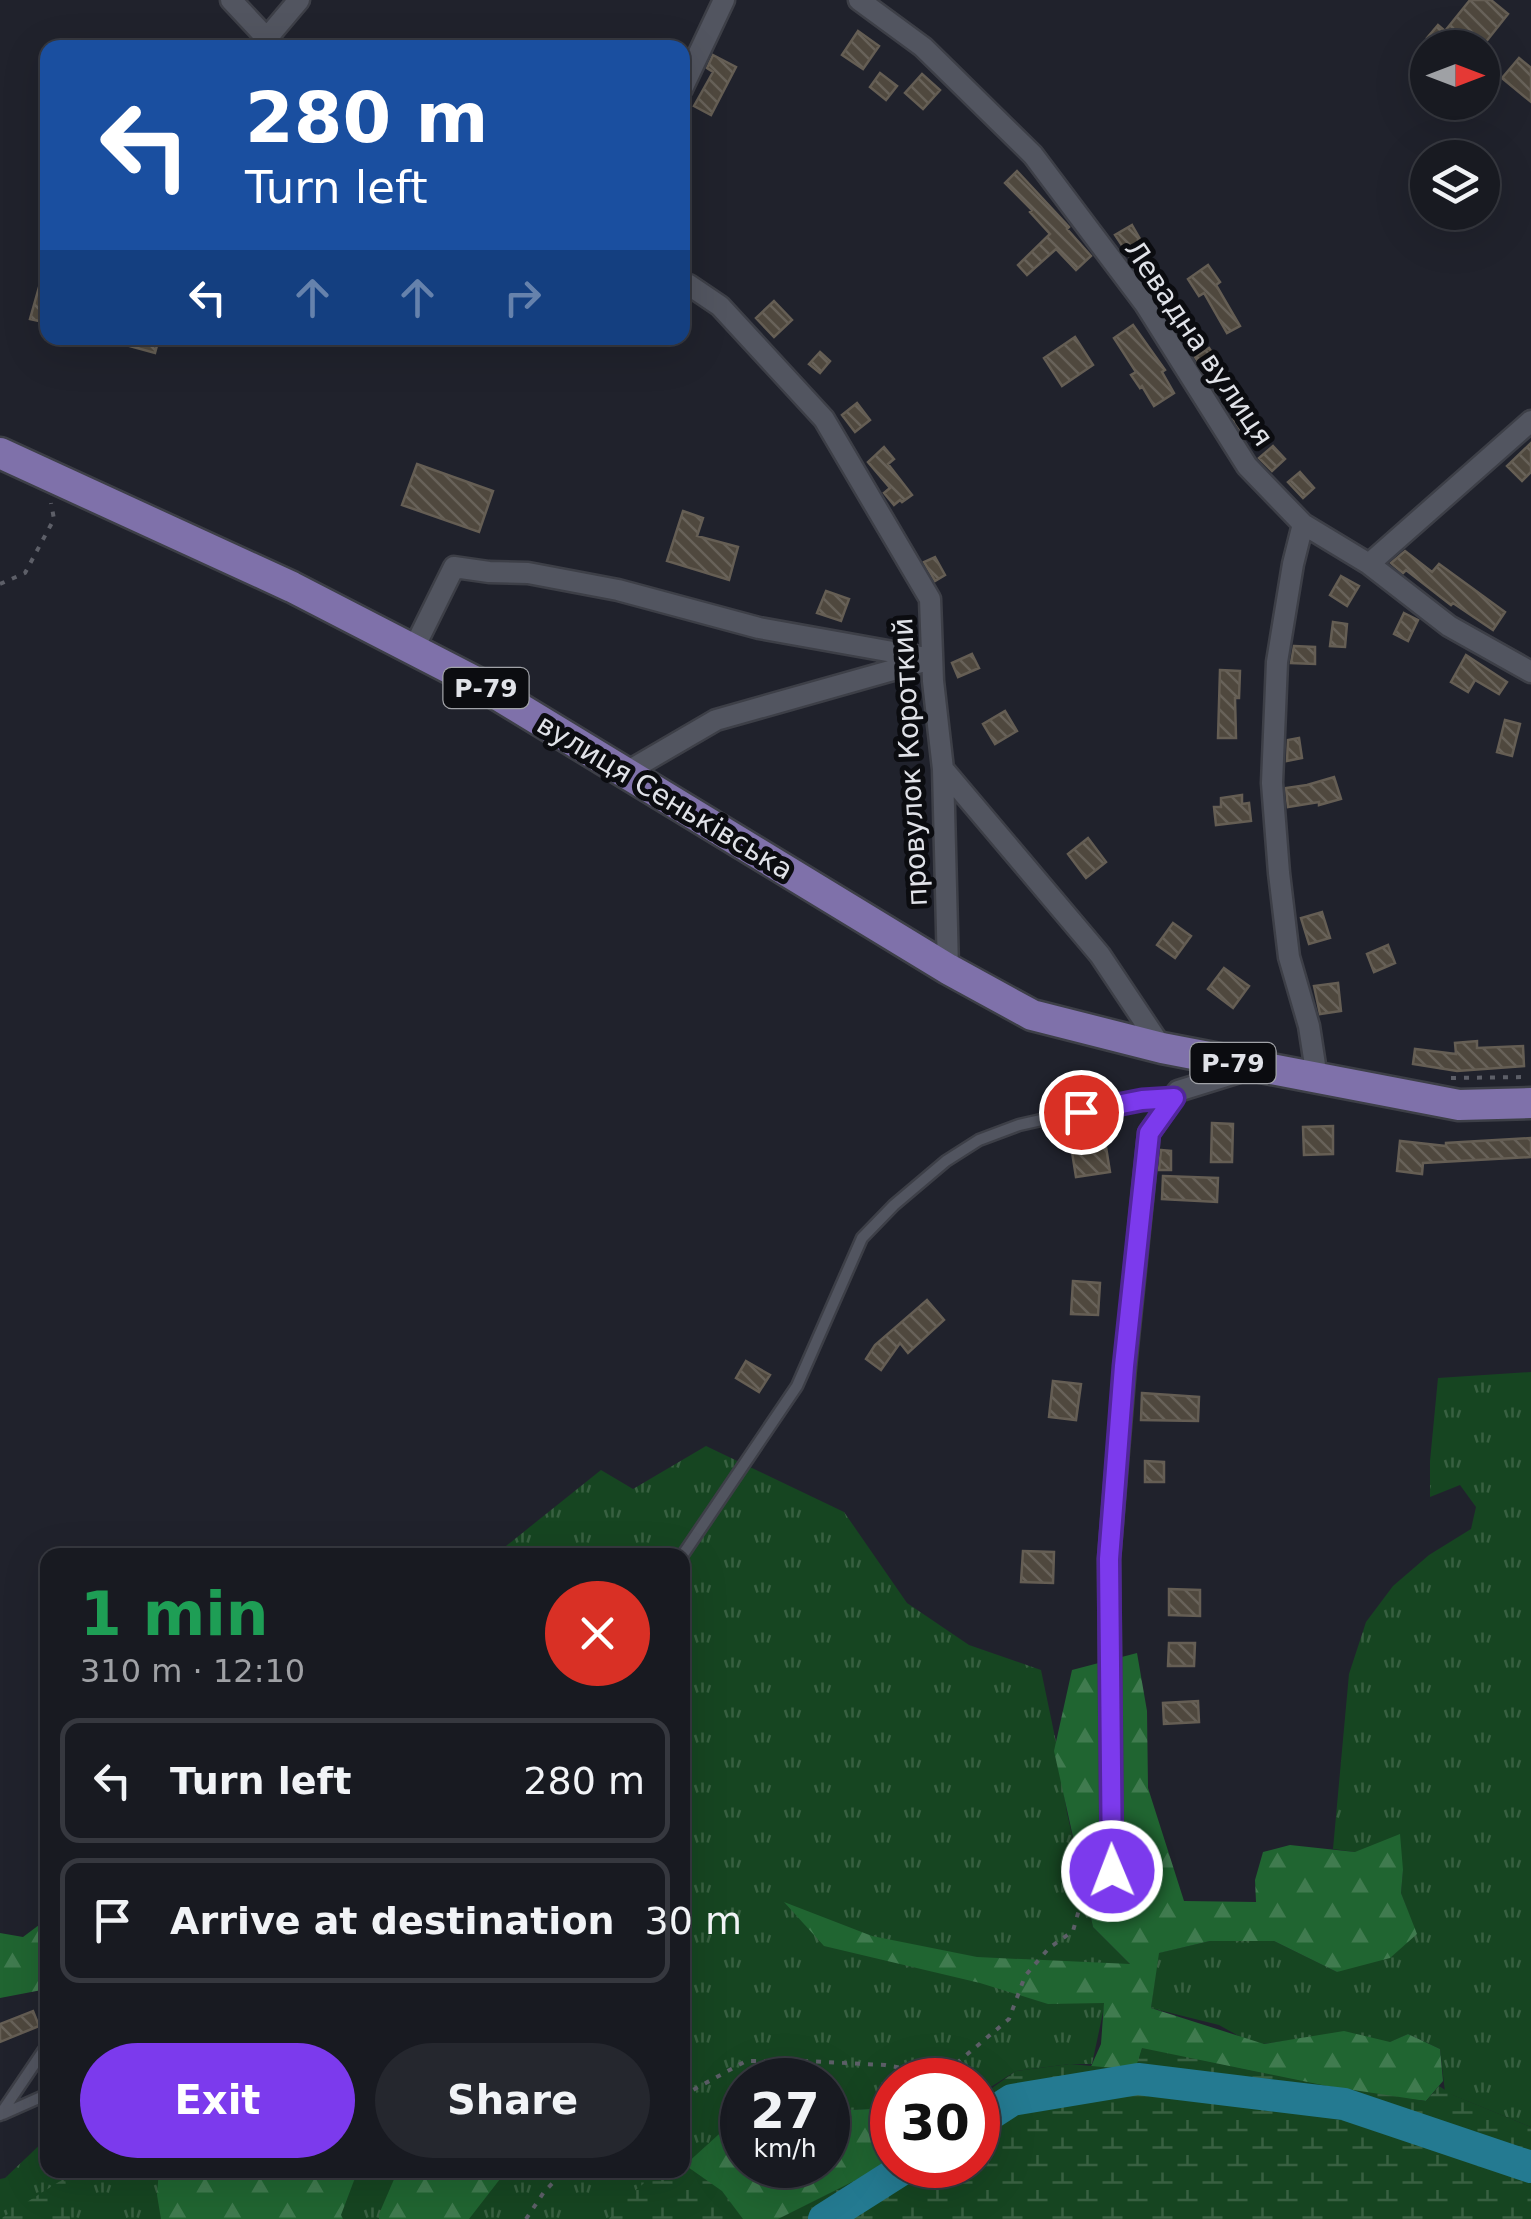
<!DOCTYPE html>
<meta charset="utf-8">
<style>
:root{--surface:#181a21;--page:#25272e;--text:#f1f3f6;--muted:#9fa1a5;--line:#36383f;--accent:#7c3aed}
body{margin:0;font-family:"DejaVu Sans",sans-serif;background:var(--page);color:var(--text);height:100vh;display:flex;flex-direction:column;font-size:38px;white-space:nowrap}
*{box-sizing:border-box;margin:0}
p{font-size:32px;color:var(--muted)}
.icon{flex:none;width:55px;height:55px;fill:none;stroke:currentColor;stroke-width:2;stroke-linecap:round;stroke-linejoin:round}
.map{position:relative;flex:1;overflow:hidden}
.side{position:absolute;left:40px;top:1548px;width:650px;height:630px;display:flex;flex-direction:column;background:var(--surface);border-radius:20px;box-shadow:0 10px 40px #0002,0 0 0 2px var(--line)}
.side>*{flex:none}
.guide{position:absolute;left:40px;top:40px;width:650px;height:305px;border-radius:20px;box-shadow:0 10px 40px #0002,0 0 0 2px var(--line);background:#1a4fa0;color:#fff;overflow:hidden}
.needle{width:65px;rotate:90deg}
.buttons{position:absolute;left:1410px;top:30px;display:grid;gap:20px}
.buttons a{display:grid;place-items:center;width:90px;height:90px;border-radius:50%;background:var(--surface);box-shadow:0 10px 40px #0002,0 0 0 2px var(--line);font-size:50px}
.speed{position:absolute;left:720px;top:2058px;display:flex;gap:20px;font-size:50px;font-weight:700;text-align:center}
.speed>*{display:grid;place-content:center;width:130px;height:130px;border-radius:50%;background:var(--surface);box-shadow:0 10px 40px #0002,0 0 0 2px var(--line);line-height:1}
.speed small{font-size:25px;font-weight:400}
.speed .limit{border:15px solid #d22;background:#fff;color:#111}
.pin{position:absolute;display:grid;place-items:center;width:85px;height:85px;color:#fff;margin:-42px;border:5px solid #fff;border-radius:50%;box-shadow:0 2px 10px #0007}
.me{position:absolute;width:110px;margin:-55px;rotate:359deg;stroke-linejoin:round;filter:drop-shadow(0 0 8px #0008)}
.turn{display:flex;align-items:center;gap:35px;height:210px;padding:0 40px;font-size:45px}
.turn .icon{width:130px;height:130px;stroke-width:2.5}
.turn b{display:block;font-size:70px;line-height:85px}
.lanes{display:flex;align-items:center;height:95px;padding:0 40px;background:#0003;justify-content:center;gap:50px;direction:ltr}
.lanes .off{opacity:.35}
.round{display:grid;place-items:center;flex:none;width:105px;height:105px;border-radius:52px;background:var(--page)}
.head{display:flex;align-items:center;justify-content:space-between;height:170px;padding:0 40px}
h1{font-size:60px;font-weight:700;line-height:75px;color:#1e9e55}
.button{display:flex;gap:20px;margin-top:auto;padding:20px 40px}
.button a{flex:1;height:115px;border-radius:60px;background:var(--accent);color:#fff;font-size:40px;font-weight:700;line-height:115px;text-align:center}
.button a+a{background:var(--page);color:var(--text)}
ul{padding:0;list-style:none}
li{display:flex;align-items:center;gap:30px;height:125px;margin:0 20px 15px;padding:0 20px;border:5px solid var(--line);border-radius:20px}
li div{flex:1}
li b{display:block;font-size:38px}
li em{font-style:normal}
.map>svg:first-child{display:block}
.grass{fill:url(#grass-tufts)}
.forest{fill:url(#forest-firs)}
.wetland{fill:url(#wetland-marsh)}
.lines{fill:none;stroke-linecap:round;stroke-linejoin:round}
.river{stroke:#247a91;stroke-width:32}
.building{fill:url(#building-back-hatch);stroke:#655e54;stroke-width:2.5}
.service-casing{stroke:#3d3f47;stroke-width:15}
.minor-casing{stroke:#3d3f47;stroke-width:25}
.primary-casing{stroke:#3d3f47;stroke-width:35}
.path{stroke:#5d5f68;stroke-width:4;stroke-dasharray:5 8;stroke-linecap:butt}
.service{stroke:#525560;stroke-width:10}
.minor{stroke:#525560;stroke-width:20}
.primary{stroke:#7f71aa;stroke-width:30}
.route-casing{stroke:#51269a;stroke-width:25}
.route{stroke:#7c3aed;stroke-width:18}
.labels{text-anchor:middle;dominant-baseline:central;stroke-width:10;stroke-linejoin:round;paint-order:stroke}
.shield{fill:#0b0c10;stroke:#a0a2a7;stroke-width:2.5}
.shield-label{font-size:25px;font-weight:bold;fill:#e0e2e8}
.street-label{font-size:28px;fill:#e0e2e8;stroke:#0b0c10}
</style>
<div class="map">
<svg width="1531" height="2219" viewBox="0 0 1531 2219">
<defs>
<pattern id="grass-tufts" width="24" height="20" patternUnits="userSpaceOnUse" patternTransform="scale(2.5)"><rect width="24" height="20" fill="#164521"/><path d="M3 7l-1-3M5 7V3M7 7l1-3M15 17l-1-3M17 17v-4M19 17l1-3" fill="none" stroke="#386041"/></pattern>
<pattern id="forest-firs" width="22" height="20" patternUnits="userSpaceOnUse" patternTransform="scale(2.5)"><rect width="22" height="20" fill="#206531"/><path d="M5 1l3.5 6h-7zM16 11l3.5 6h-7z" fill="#407b4f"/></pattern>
<pattern id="wetland-marsh" width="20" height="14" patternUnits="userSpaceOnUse" patternTransform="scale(2.5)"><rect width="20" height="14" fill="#164521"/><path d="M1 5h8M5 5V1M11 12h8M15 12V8" fill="none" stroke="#386041"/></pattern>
<pattern id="building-back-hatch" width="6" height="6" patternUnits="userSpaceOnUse" patternTransform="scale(2.5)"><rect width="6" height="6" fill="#4f483e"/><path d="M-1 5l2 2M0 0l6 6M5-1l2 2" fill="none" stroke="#68625a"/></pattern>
</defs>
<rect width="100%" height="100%" fill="#20222c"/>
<path class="grass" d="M1531,1372V2127L1445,2092L1440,2049L1408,2034L1384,2045L1299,2039L1255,2045L1219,2025L1151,2008L1158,1953L1210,1941H1274L1337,1972L1416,1934L1401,1893L1403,1870L1355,1852L1333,1849L1349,1674L1366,1622L1393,1586L1429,1555L1471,1529L1476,1507L1460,1485L1430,1497V1461L1438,1378Z
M706,1446L844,1512L907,1603L969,1645L1041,1670L1056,1742L1067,1813L1093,1927L1131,1965L1105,2003L1092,2064H1070L1016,2071L978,2095V2080H892V2108L828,2111V2080H742V2122L683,2166L682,1555H501L506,1546L601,1470L633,1489Z
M47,2138L48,2170H671L652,2177L611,2219H0V2179L5,2178Z"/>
<path class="forest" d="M1137,1653L1147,1711L1148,1788L1184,1901L1256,1902L1255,1880L1263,1852L1290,1845L1355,1852L1400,1834L1403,1870L1401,1893L1417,1934L1390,1958L1337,1972L1274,1941H1210L1159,1953L1151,2008L1264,2044L1344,2031L1390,2042L1408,2034L1440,2049L1443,2081L1426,2101L1369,2095L1142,2049L1136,2071H1089L1101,2044L1104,2003L1048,2004L980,1983L824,1946L784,1902L872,1936L977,1957L1130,1964L1093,1927L1054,1751L1072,1670Z
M47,1919V1989L0,1998V1933L23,1937Z
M892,2108V2155L872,2172L785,2219H738L685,2165L729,2125L742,2122V2165H828V2111Z
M159,2170H358L341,2215L343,2219H161L157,2195Z
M398,2170H502L500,2179L469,2219H379V2214Z"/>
<path class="wetland" d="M1142,2048L1327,2086L1426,2101L1439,2086L1453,2095L1531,2127V2219H778L872,2172L892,2158V2165H978V2098L1016,2071L1070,2064L1135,2070Z
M685,2165L722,2191L743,2219H609C630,2196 648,2170 682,2170L683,2166Z
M65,2178L70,2219H0Z"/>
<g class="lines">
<path class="river" d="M978,2122L1012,2100L1138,2079L1344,2104L1531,2167
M824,2219L909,2165"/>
</g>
<path class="building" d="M1470,0H1491L1508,14L1481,48H1433L1435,44L1427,38L1438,25L1445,31Z
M858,31L879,46L863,69L842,55Z
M713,55L736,67L711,115L694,106L713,72L707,68Z
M1519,58L1531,68V102L1502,78Z
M880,73L897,86L886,100L870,87Z
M922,74L940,90L923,109L905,93Z
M1017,171L1069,227L1067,229L1091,256L1076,270L1056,249L1027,275L1018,265L1050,234L1030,212L1032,210L1005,183Z
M1132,225L1140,239L1138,240L1162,278L1149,286L1115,235Z
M1208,265L1220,282L1216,285L1240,326L1227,333L1204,293L1199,296L1188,279Z
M43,273H48V323L30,319Z
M774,301L792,320L774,337L756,318Z
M1133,325L1165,370L1162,372L1174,393L1154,406L1142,386L1140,388L1131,375L1136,372L1114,338Z
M1075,337L1093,365L1062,386L1044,358Z
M115,338H159L155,353L115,342Z
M1209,348L1220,365L1206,374L1195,357Z
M820,352L830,361L820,373L809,364Z
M857,403L870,420L855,432L842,415Z
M1246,407L1259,421L1243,434L1233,419Z
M1531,443V472L1522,481L1507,466Z
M1273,446L1285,459L1272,471L1259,458Z
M884,447L894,459L888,464L912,495L902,502L900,500L894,505L884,493L890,488L868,462Z
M417,464L493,491L479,532L402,505Z
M1300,472L1314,488L1303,498L1288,482Z
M683,511L703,518L697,536L738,547L729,580L667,561Z
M1405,551L1432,572L1439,564L1505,612L1493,630L1453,603L1451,605L1406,570L1403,573L1391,563Z
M935,557L945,575L935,581L924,562Z
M1341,576L1359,586L1347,606L1330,595Z
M826,591L849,599L841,621L817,613Z
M1404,613L1418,620L1408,641L1394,634Z
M1333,622L1347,624L1345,647L1330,646Z
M1294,646L1315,647V664L1291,663Z
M972,654L979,668L958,677L952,663Z
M1466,655L1507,682L1499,694L1475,680L1468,692L1451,682Z
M1220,670L1240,671L1239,698H1235L1236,738H1218Z
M1005,711L1017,731L995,744L983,724Z
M1505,720L1520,724L1512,756L1497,752Z
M1299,738L1302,758L1287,761L1288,740Z
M1334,777L1341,799L1319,805V802L1288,807L1286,788L1307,785Z
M1242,795V804L1249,803L1251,821L1216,825L1214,807H1221V798Z
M1088,838L1106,862L1086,878L1068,854Z
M1322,912L1330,938L1309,944L1301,918Z
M1173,923L1191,936L1175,958L1157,945Z
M1388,945L1395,963L1374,972L1367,954Z
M1224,968L1249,986L1233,1008L1208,989Z
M1338,983L1341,1011L1320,1014L1314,986Z
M1477,1041V1048L1523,1046L1524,1066L1457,1071L1413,1064L1415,1049L1456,1054L1455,1043Z
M1212,1123L1233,1124L1232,1162H1211Z
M1333,1126V1154L1304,1155L1303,1127Z
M1531,1138V1157L1423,1163L1422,1174L1397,1171L1400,1141L1446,1146V1143Z
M1106,1147L1110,1172L1076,1177L1072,1152Z
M1161,1150L1171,1151V1170H1159Z
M1163,1176L1218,1178L1217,1202L1162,1199Z
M1073,1281L1100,1283L1098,1315L1071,1314Z
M927,1300L944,1320L908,1353L900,1343L881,1370L866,1359L875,1345Z
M746,1361L770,1375L759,1392L736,1378Z
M1053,1381L1081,1384L1076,1420L1049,1417Z
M1142,1393L1199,1397L1198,1421L1141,1420Z
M1145,1461L1164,1462V1482H1145Z
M1023,1551L1054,1552L1053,1583L1021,1582Z
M1169,1589L1200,1590V1616L1169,1615Z
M1169,1643H1195L1194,1666H1168Z
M1198,1701L1199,1722L1164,1724L1163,1703Z
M33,2011L39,2026L0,2042V2024Z"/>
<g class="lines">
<defs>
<path id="service" d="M682,1556L797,1386L862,1238L894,1205L946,1161L979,1140L1019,1125L1081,1111L1143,1100L1173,1098
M3,2114L48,2094
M0,2115L48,2044"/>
<path id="minor" d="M231,0L276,48
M859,0L923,47L1033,155L1145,304L1247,466L1303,524L1369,564L1449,626L1531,672
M267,38L299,0
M682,89L724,0
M682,284L689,285L720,306L824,419L930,599L933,681L943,769L948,969
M1303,524L1293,564L1277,662L1272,783L1279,873L1289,957L1309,1026L1317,1078
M1369,564L1531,421
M413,650L454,567L489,572L528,573L618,590L759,628L932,659
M943,769L1100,955L1162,1048
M625,773L716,720L925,661
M1112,1871L1109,1559L1125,1367L1149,1133L1178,1091L1252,1068"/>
<path id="primary" d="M0,453L292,587L478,683L948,969L1032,1015L1162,1048L1459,1105L1531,1103"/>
</defs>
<use href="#service" class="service-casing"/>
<use href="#minor" class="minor-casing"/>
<use href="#primary" class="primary-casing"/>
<path class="path" d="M0,584L25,573L54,519L51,503
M1451,1078L1526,1077
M682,2096L746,2061H804L885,2065L930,2073L958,2062L1009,2019L1025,1976L1049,1948L1073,1931L1092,1863
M526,2219L544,2192L565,2170"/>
<use href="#service" class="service"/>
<use href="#minor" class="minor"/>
<use href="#primary" class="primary"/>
</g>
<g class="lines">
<defs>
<path id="route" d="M1081,1112L1142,1100L1174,1098L1149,1133L1124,1366L1115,1482L1109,1559L1112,1871"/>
</defs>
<use href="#route" class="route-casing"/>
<use href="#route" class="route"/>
</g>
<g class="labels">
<g class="shield">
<rect x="443.5" y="668" width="85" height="40" rx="8"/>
<rect x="1190.5" y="1043" width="85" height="40" rx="8"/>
</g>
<g class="shield-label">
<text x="486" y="688">Р-79</text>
<text x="1233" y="1063">Р-79</text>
</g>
<g class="street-label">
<text transform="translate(1199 343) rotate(56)">Левадна вулиця</text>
<text transform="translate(910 762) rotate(-93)">провулок Короткий</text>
<text transform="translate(665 797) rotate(31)">вулиця Сенькiвська</text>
</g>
</g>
</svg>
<div class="buttons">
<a><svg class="needle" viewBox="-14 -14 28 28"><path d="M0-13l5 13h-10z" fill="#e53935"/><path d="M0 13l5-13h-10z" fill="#9fa1a5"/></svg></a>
<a><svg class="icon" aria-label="layers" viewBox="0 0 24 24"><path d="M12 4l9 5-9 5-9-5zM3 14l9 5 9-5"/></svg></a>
</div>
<div class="speed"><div>27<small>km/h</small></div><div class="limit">30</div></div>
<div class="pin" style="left:1081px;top:1112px;background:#d93025"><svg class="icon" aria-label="arrive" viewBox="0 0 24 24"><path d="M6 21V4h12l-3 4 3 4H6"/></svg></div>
<svg class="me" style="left:1112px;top:1871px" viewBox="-20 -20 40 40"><circle r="17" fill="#7c3aed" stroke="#fff" stroke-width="3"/><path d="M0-11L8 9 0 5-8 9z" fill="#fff"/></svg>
<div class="guide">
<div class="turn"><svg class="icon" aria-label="left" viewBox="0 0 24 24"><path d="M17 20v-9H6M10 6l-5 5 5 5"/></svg><div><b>280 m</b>Turn left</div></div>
<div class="lanes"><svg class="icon" aria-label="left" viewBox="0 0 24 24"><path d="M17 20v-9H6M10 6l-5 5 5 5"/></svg><svg class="icon off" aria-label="ahead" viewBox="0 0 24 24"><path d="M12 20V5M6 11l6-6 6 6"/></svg><svg class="icon off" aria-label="ahead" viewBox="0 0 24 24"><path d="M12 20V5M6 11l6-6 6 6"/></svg><svg class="icon off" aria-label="right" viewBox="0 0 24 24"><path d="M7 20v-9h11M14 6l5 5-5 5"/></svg></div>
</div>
<section class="side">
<div class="head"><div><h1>1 min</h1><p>310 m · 12:10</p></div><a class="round" style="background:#d93025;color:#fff"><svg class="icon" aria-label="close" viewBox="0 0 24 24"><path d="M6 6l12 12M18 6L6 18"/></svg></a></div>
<ul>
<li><svg class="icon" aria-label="left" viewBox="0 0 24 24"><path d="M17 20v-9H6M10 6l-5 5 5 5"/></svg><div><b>Turn left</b></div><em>280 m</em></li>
<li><svg class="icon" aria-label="arrive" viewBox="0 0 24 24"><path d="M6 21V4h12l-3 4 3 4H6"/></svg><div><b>Arrive at destination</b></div><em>30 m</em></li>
</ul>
<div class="button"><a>Exit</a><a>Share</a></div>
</section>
</div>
